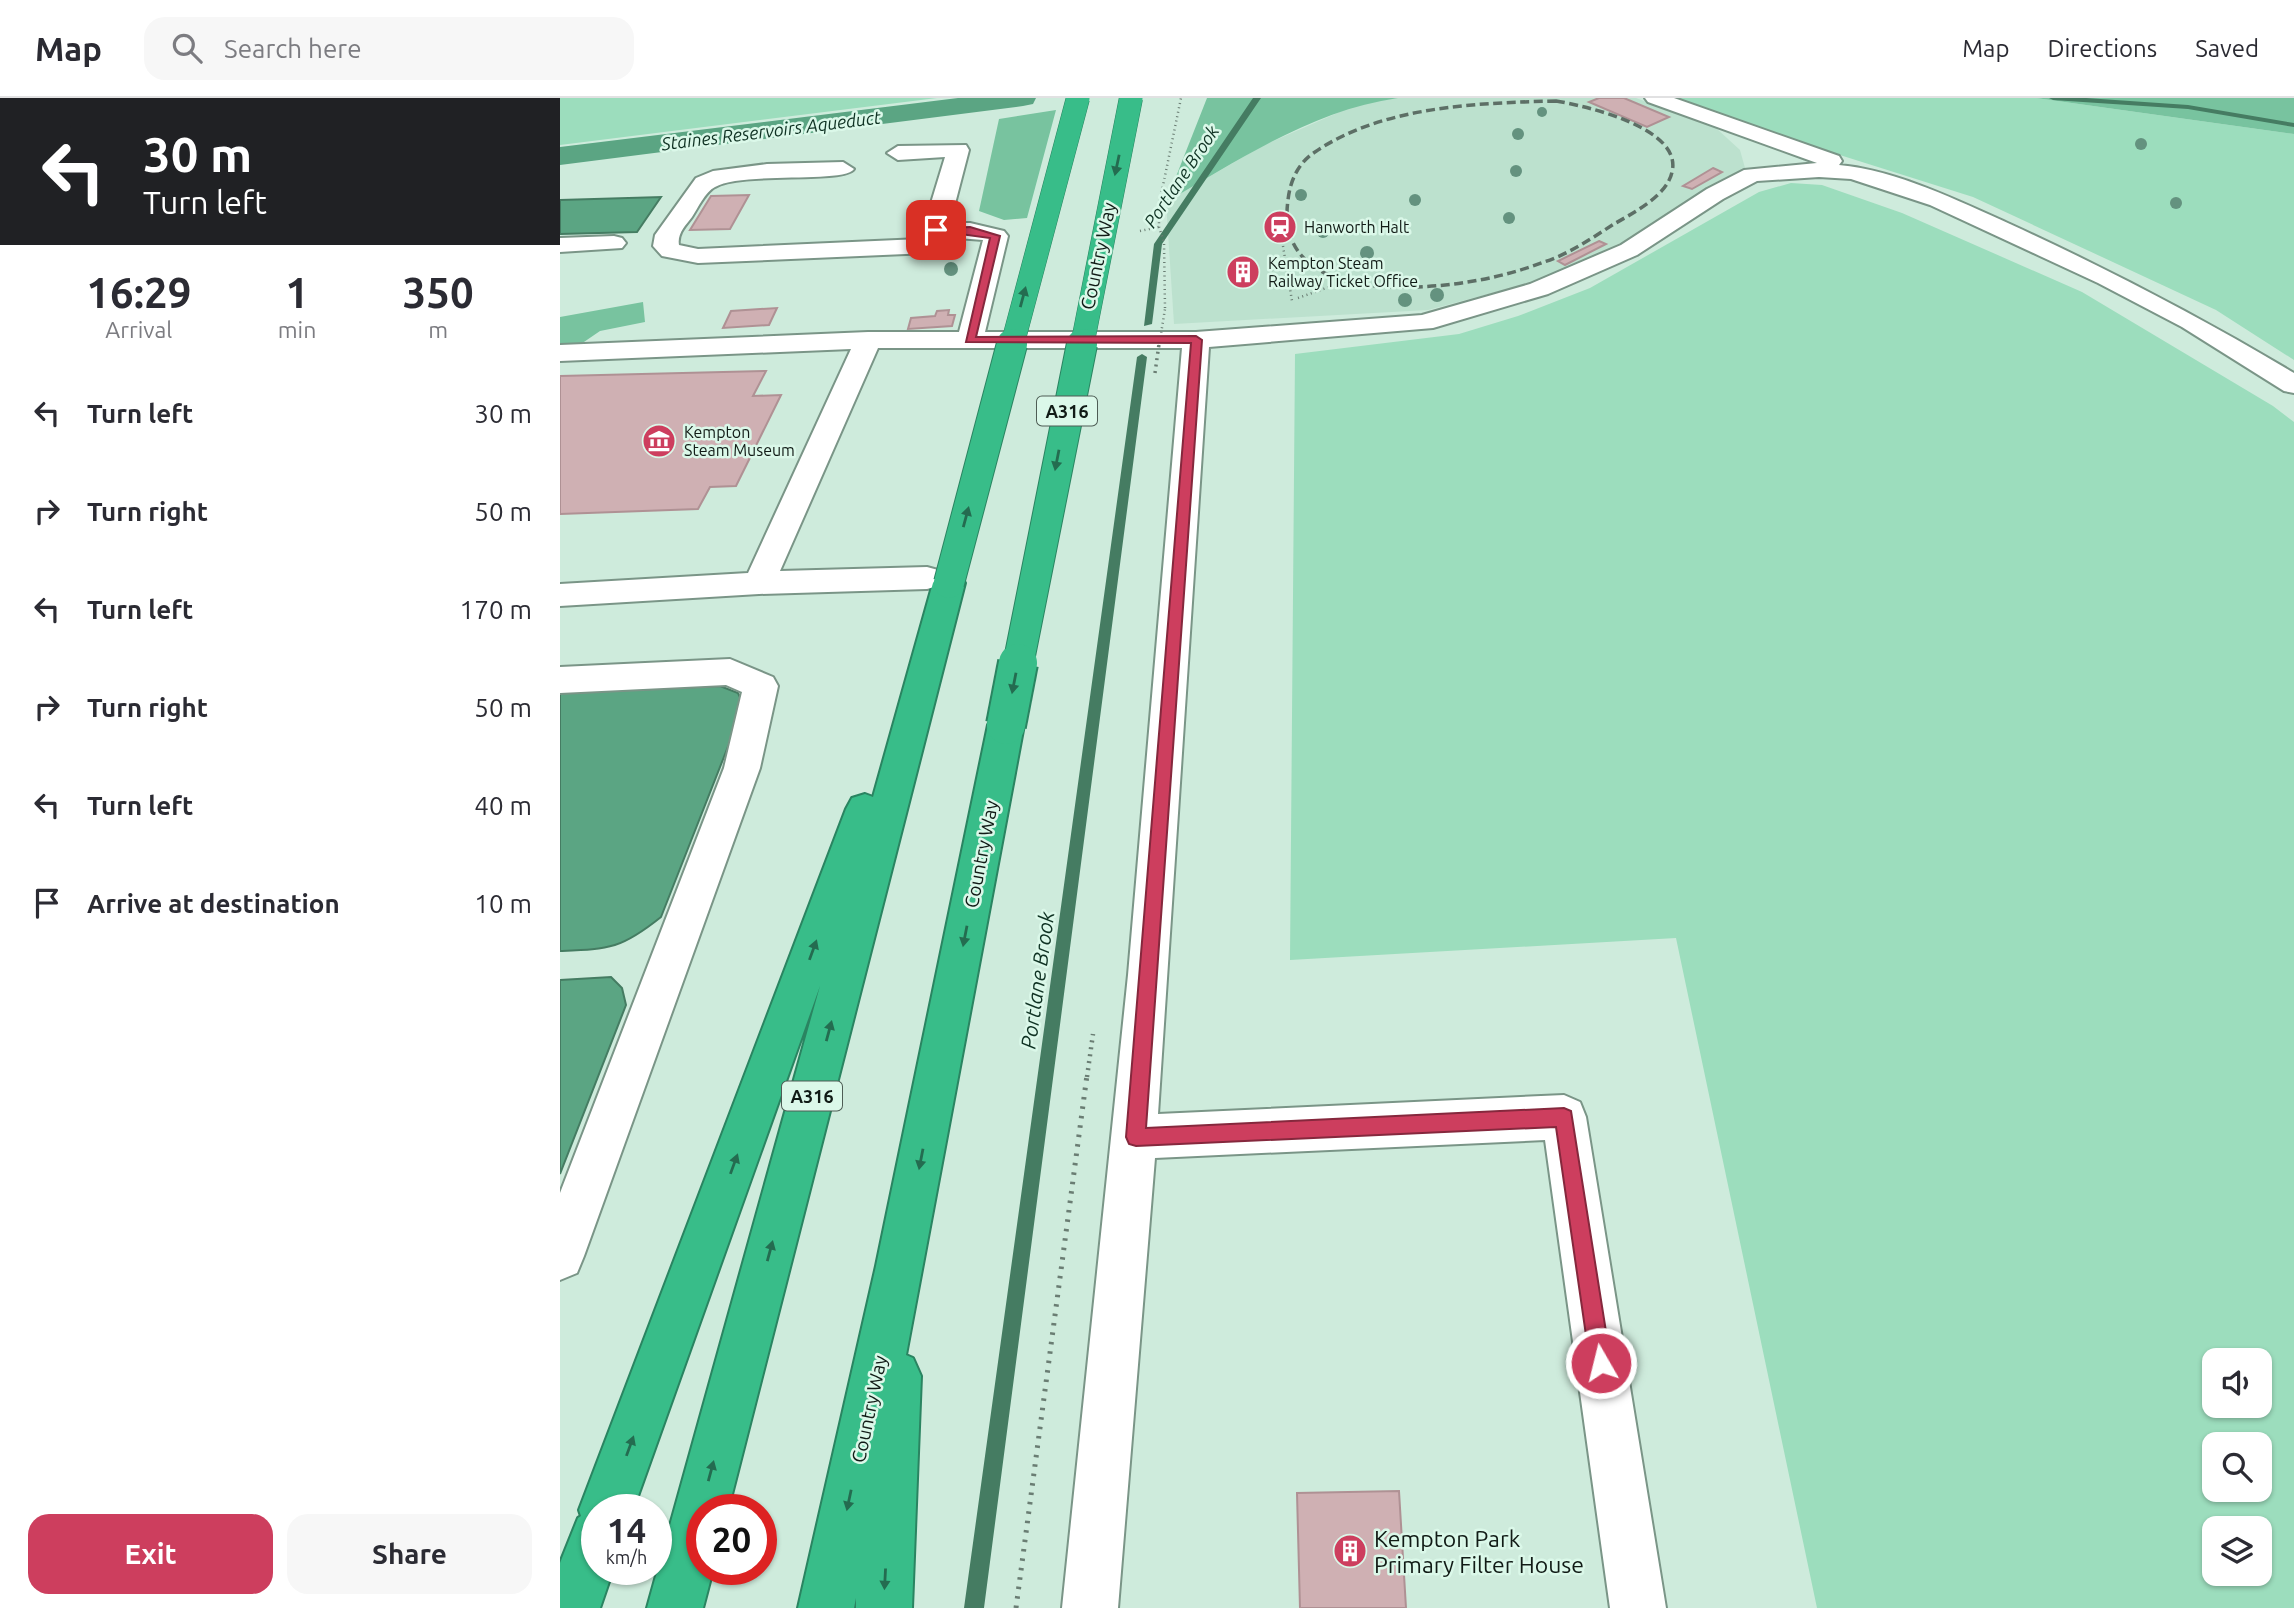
<!DOCTYPE html>
<style>
:root{--surface:#fff;--page:#f7f7f7;--text:#2b2b33;--muted:#7c7c81;--line:#e1e1e2;--accent:#cd3e5e}
body{margin:0;font-family:Ubuntu,sans-serif;background:var(--page);color:var(--text);height:100vh;display:flex;flex-direction:column;font-size:26px;white-space:nowrap}
*{box-sizing:border-box;margin:0}
p{font-size:23px;color:var(--muted)}
.icon{flex:none;width:38px;height:38px;fill:none;stroke:currentColor;stroke-width:2;stroke-linecap:round;stroke-linejoin:round}
.map{position:relative;flex:1;overflow:hidden}
.drawer{display:flex;flex-direction:column;background:var(--surface);width:560px}
.drawer>*{flex:none}
.banner{background:#202124;color:#fff;overflow:hidden}
.fabs{position:absolute;left:1642px;top:1250px;display:grid;gap:14px}
.fabs a{display:grid;place-items:center;width:70px;height:70px;border-radius:14px;background:var(--surface);box-shadow:0 2px 5px #0004;font-size:35px}
.speed{position:absolute;left:21px;top:1396px;display:flex;gap:14px;font-size:35px;font-weight:700;text-align:center}
.speed>*{display:grid;place-content:center;width:91px;height:91px;border-radius:50%;background:var(--surface);box-shadow:0 2px 5px #0004;line-height:1}
.speed small{font-size:18px;font-weight:400}
.speed .limit{border:10px solid #d22;background:#fff;color:#111}
.pin{position:absolute;display:grid;place-items:center;width:60px;height:60px;color:#fff;margin:-30px;border-radius:14px;box-shadow:0 4px 10px #0006}
.me{position:absolute;width:77px;margin:-38px;rotate:352deg;stroke-linejoin:round;filter:drop-shadow(0 0 5px #0008)}
.turn{display:flex;align-items:center;gap:24px;height:147px;padding:0 28px;font-size:32px}
.turn .icon{width:91px;height:91px;stroke-width:2.5}
.turn b{display:block;font-size:49px;line-height:60px}
.eta{display:flex;justify-content:space-evenly;align-items:center;height:119px;text-align:center}
.eta b{font-size:42px;font-weight:600;line-height:49px}
.button{display:flex;gap:14px;margin-top:auto;padding:14px 28px}
.button a{flex:1;height:80px;border-radius:21px;background:var(--accent);color:#fff;font-size:28px;font-weight:600;line-height:80px;text-align:center}
.button a+a{background:var(--page);color:var(--text)}
ul{padding:0;list-style:none}
li{display:flex;align-items:center;gap:21px;height:98px;padding:0 28px}
li div{flex:1}
li b{display:block;font-size:26px}
li em{font-style:normal}
header{display:flex;align-items:center;gap:42px;box-sizing:border-box;height:98px;padding:0 35px;background:var(--surface);border-bottom:2px solid var(--line)}
header strong{font-size:33px}
nav{display:flex;gap:38px;margin-inline-start:auto;font-size:24px}
.search{width:490px;height:63px;background:var(--page);display:flex;align-items:center;gap:18px;box-sizing:border-box;padding:0 24px;border-radius:21px;color:var(--muted);font-size:26px}
main{display:flex;flex:1;min-height:0}
.map>svg:first-child{display:block}
.built{fill:#bce1ce}
.green{fill:#9cddbd;fill-rule:evenodd}
.forest{fill:#78c39f}
.water{fill:#5ba583;stroke:#457c62;stroke-width:2}
.lines{fill:none;stroke-linecap:round;stroke-linejoin:round}
.stream{fill:#457c62;fill-rule:evenodd}
.canal{fill:#5ba583;fill-rule:evenodd}
.building{fill:#cfb0b3;stroke:#af9194;stroke-width:2}
.minor-casing{stroke:#7a9587;stroke-width:4}
.highway-casing{stroke:#2a8461;stroke-width:4}
.path-far2{stroke:#6a7d73;stroke-width:2.5;stroke-dasharray:1 3.5;stroke-linecap:butt}
.path-far1{stroke:#6a7d73;stroke-width:4.5;stroke-dasharray:2 5;stroke-linecap:butt}
.path{stroke:#6a7d73;stroke-width:5;stroke-dasharray:2.5 7;stroke-linecap:butt}
.minor{fill:#fff;fill-rule:evenodd}
.highway{fill:#38bd89;fill-rule:evenodd}
.rail{stroke:#5d6f66;stroke-width:3.5;stroke-dasharray:9 4.5;stroke-linecap:butt}
.highway-bridge-far2-casing{stroke:#2a8461;stroke-width:24;stroke-linecap:butt}
.highway-bridge-far1-casing{stroke:#2a8461;stroke-width:32;stroke-linecap:butt}
.highway-bridge-casing{stroke:#2a8461;stroke-width:42;stroke-linecap:butt}
.path-bridge-far1{stroke:#6a7d73;stroke-width:2.5;stroke-dasharray:1 3.5;stroke-linecap:butt}
.path-bridge{stroke:#6a7d73;stroke-width:3.5;stroke-dasharray:2 4.5;stroke-linecap:butt}
.highway-bridge-far2{stroke:#38bd89;stroke-width:23}
.highway-bridge-far1{stroke:#38bd89;stroke-width:30}
.highway-bridge{stroke:#38bd89;stroke-width:38}
.tree{fill:#64927f}
.oneway{fill:#246c50}
.route{fill:#cd3e5e;stroke:#85283d;stroke-width:2}
.labels{text-anchor:middle;dominant-baseline:central;stroke-width:5;stroke-linejoin:round;paint-order:stroke}
.far-poi-label{font-size:16px;fill:#111b16;stroke:#dbf8e9;text-anchor:start}
.far-water-label{font-size:18px;font-style:italic;fill:#0f3223;stroke:#dbf8e9}
.shield{fill:#dbf8e9;stroke:#4e5d55;stroke-width:2}
.shield-label{font-size:18px;font-weight:bold;fill:#111b16}
.street-label{font-size:19px;fill:#111b16;stroke:#dbf8e9}
.water-label{font-size:21px;font-style:italic;fill:#0f3223;stroke:#dbf8e9}
.near-poi-label{font-size:23px;fill:#111b16;stroke:#dbf8e9;text-anchor:start}
</style>
<header>
<strong>Map</strong>
<div class="search"><svg class="icon" aria-label="search" viewBox="0 0 24 24"><circle cx="10" cy="10" r="6"/><path d="M15 15l6 6"/></svg>Search here</div>
<nav><a>Map</a><a>Directions</a><a>Saved</a></nav>
</header>
<main>
<section class="drawer">
<div class="banner">
<div class="turn"><svg class="icon" aria-label="left" viewBox="0 0 24 24"><path d="M17 20v-9H6M10 6l-5 5 5 5"/></svg><div><b>30 m</b>Turn left</div></div>
</div>
<div class="eta">
<div><b>16:29</b><p>Arrival</p></div>
<div><b>1</b><p>min</p></div>
<div><b>350</b><p>m</p></div>
</div>
<ul>
<li><svg class="icon" aria-label="left" viewBox="0 0 24 24"><path d="M17 20v-9H6M10 6l-5 5 5 5"/></svg><div><b>Turn left</b></div><em>30 m</em></li>
<li><svg class="icon" aria-label="right" viewBox="0 0 24 24"><path d="M7 20v-9h11M14 6l5 5-5 5"/></svg><div><b>Turn right</b></div><em>50 m</em></li>
<li><svg class="icon" aria-label="left" viewBox="0 0 24 24"><path d="M17 20v-9H6M10 6l-5 5 5 5"/></svg><div><b>Turn left</b></div><em>170 m</em></li>
<li><svg class="icon" aria-label="right" viewBox="0 0 24 24"><path d="M7 20v-9h11M14 6l5 5-5 5"/></svg><div><b>Turn right</b></div><em>50 m</em></li>
<li><svg class="icon" aria-label="left" viewBox="0 0 24 24"><path d="M17 20v-9H6M10 6l-5 5 5 5"/></svg><div><b>Turn left</b></div><em>40 m</em></li>
<li><svg class="icon" aria-label="arrive" viewBox="0 0 24 24"><path d="M6 21V4h12l-3 4 3 4H6"/></svg><div><b>Arrive at destination</b></div><em>10 m</em></li>
</ul>
<div class="button"><a>Exit</a><a>Share</a></div>
</section>
<div class="map">
<svg width="1734" height="1510" viewBox="0 0 1734 1510">
<rect width="100%" height="100%" fill="#ceebdc"/>
<path class="built" d="M838,0H1076L1156,30L1180,52L1185,70L1070,143L977,183L868,212L614,226L606,104L702,48L800,5Z"/>
<path class="green" d="M0,0H377L0,47Z
M1099,0H1476L1734,36V262L1656,212L1413,99Z
M1231,85L1262,87L1342,115L1522,194L1713,308L1734,324V1510H1257L1116,840L730,862L735,256L899,236L958,218L1030,190L1199,94ZM1654,1262H1699V1307H1654ZM1654,1346H1699V1391H1654ZM1654,1430H1699V1475H1654Z"/>
<path class="forest" d="M647,0H838C753,12 679,62 606,104Z
M1476,0H1734V36Z
M496,12L467,120L444,122L419,113L439,21Z
M83,204L85,224L40,233L21,246H0V219Z"/>
<path class="water" d="M101,99L77,134L0,136V102Z
M160,588L178,595L184,608L101,819C61,851 50,851 0,853V595Z
M51,879L62,890L66,907L0,1076V882Z"/>
<g class="lines">
<path class="stream" d="M693,0H701L602,146L592,226L584,228L594,146Z
M1489,0H1526L1628,7L1734,25V29L1628,11L1493,2Z
M582,256L587,259L424,1510H404L577,259Z"/>
<path class="canal" d="M398,0H476L473,6L463,8L0,67V49Z"/>
</g>
<path class="building" d="M1039,0H1064L1109,19L1087,29L1029,4Z
M1153,70L1162,74L1132,91L1123,88Z
M189,97L170,131L130,132L151,98Z
M1039,143L1046,146L1005,167L998,163Z
M691,166L693,181L675,183L672,168Z
M217,210L209,227L163,230L171,213Z
M389,212L388,217H395L392,228L348,231L351,220L375,218L377,213Z
M206,273L193,298L221,297L176,388L150,389L138,411L0,416V278Z
M839,1393L846,1510H740L737,1395Z"/>
<g class="lines">
<defs>
<path id="minor" d="M1085,0H1114L1279,58L1282,63L1279,67C1336,72 1399,103 1450,126C1548,171 1642,220 1734,275V295L1724,293L1622,229L1538,185L1370,107L1291,81L1259,79L1197,83L1163,101L1077,157L988,196L873,230L649,249L598,1016L1004,997L1020,1004L1026,1019L1106,1510H1050L985,1042L595,1060L558,1510H502L568,877L622,250H318L220,473L367,469L378,472L383,480L378,488L367,491L199,496L0,508V486L188,475L291,251L0,263V247L308,234H399L423,142L385,139L377,153L369,155L138,165L102,158L93,148L95,137L136,80L153,73L207,66L283,64L294,71C284,86 181,73 155,89C145,94 138,110 132,119C125,128 117,136 119,147L138,151L360,141L385,59L338,62L327,55L338,48L406,47L409,52L390,125H410L444,133L448,138L425,234H636L862,217L970,186L1061,147L1147,91L1184,72L1257,65L1088,4Z
M54,138L62,140L66,145L62,150L0,154V140Z
M170,561L213,579L218,588L200,670L24,1158L17,1175L0,1182V1095L164,670L182,594L166,587L0,595V569Z"/>
<path id="highway" d="M389,474L400,477L405,485L168,1412H142V1472H153L143,1510H87L260,888L73,1412H37V1472H53L40,1510H0V1465L18,1420L21,1418L19,1412L286,711L292,700L305,696L313,699L373,485L378,477Z
M446,613L459,617L464,627L346,1257L353,1260L361,1278L352,1510H296V1500L294,1510H238L316,1168L428,627L433,617Z"/>
</defs>
<use href="#minor" class="minor-casing"/>
<use href="#highway" class="highway-casing"/>
<path class="path-far2" d="M580,133L599,129
M723,148L732,203
M712,172L726,170
M738,200L772,188
M605,210L604,144L599,129V107L621,0"/>
<path class="path-far1" d="M527,979L533,936"/>
<path class="path" d="M456,1510L527,977"/>
<use href="#minor" class="minor"/>
<use href="#highway" class="highway"/>
<path class="rail" d="M996,3C1026,8 1123,30 1112,74C1107,98 1073,115 1054,126C1032,140 1009,156 984,164C939,181 887,190 839,189C783,189 718,172 728,102C730,83 738,65 755,54C822,8 917,5 996,3Z"/>
<defs>
<path id="highway-bridge-far2" d="M452,248L518,0
M522,248L571,0"/>
<path id="highway-bridge-far1" d="M389,485L452,246
M458,567L522,246"/>
<path id="highway-bridge" d="M446,627L458,565"/>
</defs>
<use href="#highway-bridge-far2" class="highway-bridge-far2-casing"/>
<use href="#highway-bridge-far1" class="highway-bridge-far1-casing"/>
<use href="#highway-bridge" class="highway-bridge-casing"/>
<path class="path-bridge-far1" d="M599,248L605,211"/>
<path class="path-bridge" d="M595,275L599,246"/>
<use href="#highway-bridge-far2" class="highway-bridge-far2"/>
<use href="#highway-bridge-far1" class="highway-bridge-far1"/>
<use href="#highway-bridge" class="highway-bridge"/>
</g>
<g class="tree">
<circle cx="982" cy="14" r="5"/>
<circle cx="958" cy="36" r="6"/>
<circle cx="1581" cy="46" r="6"/>
<circle cx="956" cy="73" r="6"/>
<circle cx="741" cy="97" r="6"/>
<circle cx="855" cy="102" r="6"/>
<circle cx="1616" cy="105" r="6"/>
<circle cx="949" cy="120" r="6"/>
<circle cx="763" cy="134" r="6"/>
<circle cx="807" cy="155" r="7"/>
<circle cx="391" cy="171" r="7"/>
<circle cx="877" cy="197" r="7"/>
<circle cx="845" cy="202" r="7"/>
</g>
<defs><path id="oneway-solid" d="M-6-.8H1V-3.2L6.5 0L1 3.2V.8H-6Z" transform="scale(1.75)"/></defs>
<g class="oneway">
<use href="#oneway-solid" transform="translate(557 67) rotate(102)"/>
<use href="#oneway-solid" transform="translate(463 199) rotate(-75)"/>
<use href="#oneway-solid" transform="translate(497 362) rotate(101)"/>
<use href="#oneway-solid" transform="translate(406 419) rotate(-75)"/>
<use href="#oneway-solid" transform="translate(454 585) rotate(101)"/>
<use href="#oneway-solid" transform="translate(405 838) rotate(101)"/>
<use href="#oneway-solid" transform="translate(253 852) rotate(-70)"/>
<use href="#oneway-solid" transform="translate(269 933) rotate(-75)"/>
<use href="#oneway-solid" transform="translate(361 1061) rotate(101)"/>
<use href="#oneway-solid" transform="translate(174 1066) rotate(-70)"/>
<use href="#oneway-solid" transform="translate(210 1153) rotate(-75)"/>
<use href="#oneway-solid" transform="translate(70 1348) rotate(-70)"/>
<use href="#oneway-solid" transform="translate(151 1373) rotate(-75)"/>
<use href="#oneway-solid" transform="translate(289 1402) rotate(102)"/>
<use href="#oneway-solid" transform="translate(325 1481) rotate(93)"/>
</g>
<path class="route" d="M410,129L440,138L416,239L636,238L642,242L586,1030L1004,1010L1011,1013L1051,1265L1048,1272L1041,1275L1033,1272L1030,1265L996,1029L576,1048L569,1046L566,1039L631,245L406,244L430,140L371,132L376,130Z"/>
<defs>
<symbol id="station-disc" viewBox="-11 -11 22 22"><circle r="9.5" fill="#cd3e5e" stroke="#dbf8e9"/><path d="M-3-6H3Q5-6 5-4V2Q5 4 3 4L4.5 6H3L1.5 4h-3L-3 6H-4.5L-3 4Q-5 4-5 2V-4Q-5-6-3-6ZM-3.5-4v3h7v-3ZM-3.5 1v1.5H-2V1ZM2 1v1.5H3.5V1Z" fill="#fff"/></symbol>
<symbol id="building-disc" viewBox="-11 -11 22 22"><circle r="9.5" fill="#cd3e5e" stroke="#dbf8e9"/><path d="M-4-6H4V6H1V3H-1V6H-4ZM-2.5-4.3h1.7v1.8h-1.7ZM.8-4.3h1.7v1.8H.8ZM-2.5-1h1.7V.8h-1.7ZM.8-1h1.7V.8H.8Z" fill="#fff"/></symbol>
<symbol id="museum-disc" viewBox="-11 -11 22 22"><circle r="9.5" fill="#cd3e5e" stroke="#dbf8e9"/><path d="M0-6L6-3V-2H-6V-3ZM-5-1h2V3h-2ZM-1-1h2V3h-2ZM3-1h2V3H3ZM-6 4H6V6H-6Z" fill="#fff"/></symbol>
</defs>
<g fill-rule="evenodd">
<use href="#station-disc" x="701" y="110" width="38" height="38"/>
<use href="#building-disc" x="664" y="155" width="38" height="38"/>
<use href="#museum-disc" x="80" y="324" width="38" height="38"/>
<use href="#building-disc" x="771" y="1434" width="38" height="38"/>
</g>
<g class="labels">
<g class="far-poi-label">
<text x="744" y="129">Hanworth Halt</text>
<text x="708" y="165">Kempton Steam<tspan x="708" dy="18">Railway Ticket Office</tspan></text>
<text x="124" y="334">Kempton<tspan x="124" dy="18">Steam Museum</tspan></text>
</g>
<g class="far-water-label">
<text transform="translate(211 32) rotate(-7)">Staines Reservoirs Aqueduct</text>
<text transform="translate(621 78) rotate(-56)">Portlane Brook</text>
</g>
<g class="shield">
<rect x="477" y="298.5" width="60" height="29" rx="5"/>
<rect x="222" y="983.5" width="60" height="29" rx="5"/>
</g>
<g class="shield-label">
<text x="507" y="313">A316</text>
<text x="252" y="998">A316</text>
</g>
<g class="street-label">
<text transform="translate(538 158) rotate(-78)">Country Way</text>
<text transform="translate(421 756) rotate(-79)">Country Way</text>
<text transform="translate(309 1311) rotate(-78)">Country Way</text>
</g>
<g class="water-label">
<text transform="translate(477 882) rotate(-82)">Portlane Brook</text>
</g>
<g class="near-poi-label">
<text x="814" y="1440">Kempton Park<tspan x="814" dy="26">Primary Filter House</tspan></text>
</g>
</g>
</svg>
<div class="fabs">
<a><svg class="icon" aria-label="sound" viewBox="0 0 24 24"><path d="M4 9h4l5-4v14l-5-4H4zM17 9q2 3 0 6"/></svg></a>
<a><svg class="icon" aria-label="search" viewBox="0 0 24 24"><circle cx="10" cy="10" r="6"/><path d="M15 15l6 6"/></svg></a>
<a><svg class="icon" aria-label="layers" viewBox="0 0 24 24"><path d="M12 4l9 5-9 5-9-5zM3 14l9 5 9-5"/></svg></a>
</div>
<div class="speed"><div>14<small>km/h</small></div><div class="limit">20</div></div>
<div class="pin" style="left:376px;top:132px;background:#d93025"><svg class="icon" aria-label="arrive" viewBox="0 0 24 24"><path d="M6 21V4h12l-3 4 3 4H6"/></svg></div>
<svg class="me" style="left:1041px;top:1265px" viewBox="-20 -20 40 40"><circle r="17" fill="#cd3e5e" stroke="#fff" stroke-width="3"/><path d="M0-11L8 9 0 5-8 9z" fill="#fff"/></svg>
</div>
</main>
